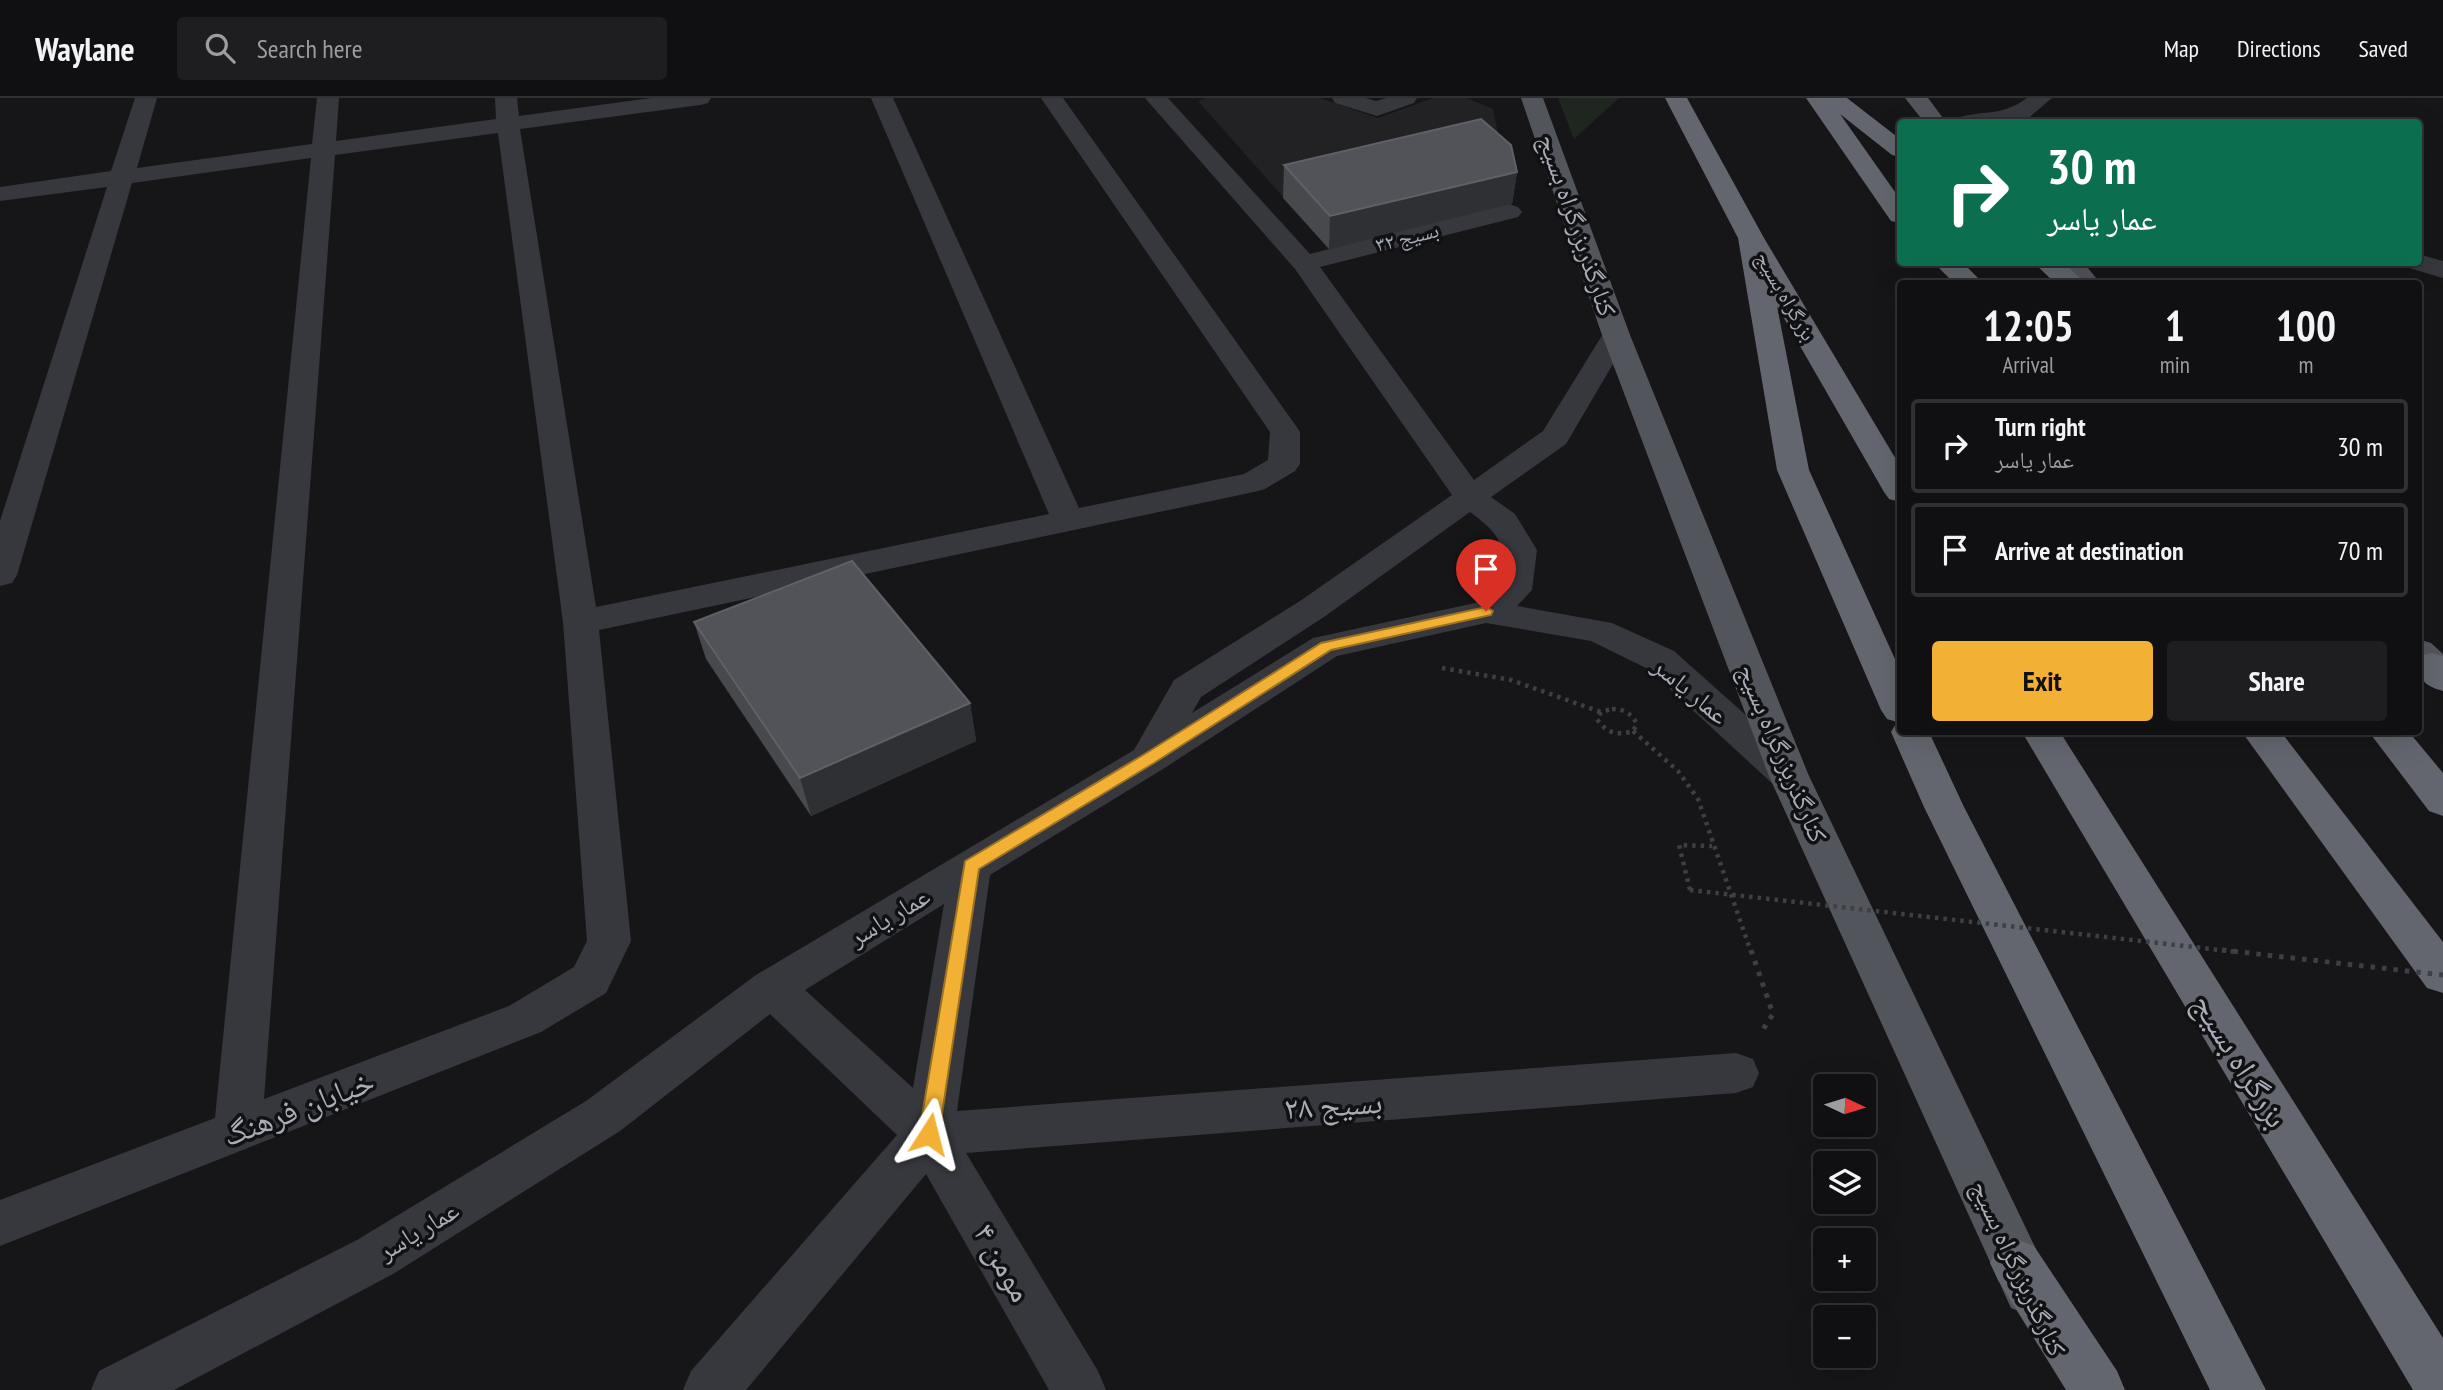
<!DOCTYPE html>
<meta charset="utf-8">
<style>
:root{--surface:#101012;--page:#1e1e20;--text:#f1f3f6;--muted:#9c9d9f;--line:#303032;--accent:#f2b134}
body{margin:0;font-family:"PT Sans Narrow","Noto Naskh Arabic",sans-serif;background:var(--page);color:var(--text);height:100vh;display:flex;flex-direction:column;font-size:26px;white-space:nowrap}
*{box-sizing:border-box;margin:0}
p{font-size:23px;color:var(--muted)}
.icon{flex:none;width:38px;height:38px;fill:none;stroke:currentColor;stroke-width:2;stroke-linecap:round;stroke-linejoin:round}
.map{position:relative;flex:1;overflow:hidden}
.panel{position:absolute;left:1897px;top:182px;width:525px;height:455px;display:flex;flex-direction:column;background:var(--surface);border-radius:7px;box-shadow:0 7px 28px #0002,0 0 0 2px var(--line)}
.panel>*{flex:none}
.banner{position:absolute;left:1897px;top:21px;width:525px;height:147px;border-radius:7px;box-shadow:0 7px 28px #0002,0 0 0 2px var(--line);background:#0b6e4f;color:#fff;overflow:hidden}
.needle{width:46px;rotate:94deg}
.fabs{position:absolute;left:1813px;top:976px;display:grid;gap:14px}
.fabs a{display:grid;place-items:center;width:63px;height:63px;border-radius:7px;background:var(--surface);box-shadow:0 7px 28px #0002,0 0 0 2px var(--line);font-size:35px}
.pin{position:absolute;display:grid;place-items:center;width:60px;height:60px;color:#fff;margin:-72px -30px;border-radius:50% 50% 50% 0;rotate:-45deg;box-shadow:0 0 7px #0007}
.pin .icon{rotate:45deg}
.me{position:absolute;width:77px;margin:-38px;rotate:9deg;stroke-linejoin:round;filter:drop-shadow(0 0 5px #0008)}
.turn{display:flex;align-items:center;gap:24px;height:147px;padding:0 35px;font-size:32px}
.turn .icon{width:91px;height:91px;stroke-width:2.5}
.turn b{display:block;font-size:49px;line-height:60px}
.eta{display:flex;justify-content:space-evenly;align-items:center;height:119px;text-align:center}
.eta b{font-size:42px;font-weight:800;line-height:49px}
.primary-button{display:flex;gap:14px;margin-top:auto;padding:14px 35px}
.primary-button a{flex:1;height:80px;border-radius:7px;background:var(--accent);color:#111;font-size:28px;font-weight:800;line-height:80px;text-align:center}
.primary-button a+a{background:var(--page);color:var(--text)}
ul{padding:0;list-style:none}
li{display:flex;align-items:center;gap:21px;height:94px;margin:0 14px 10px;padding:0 21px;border:4px solid var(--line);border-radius:7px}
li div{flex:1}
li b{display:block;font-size:26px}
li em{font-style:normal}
header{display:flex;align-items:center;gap:42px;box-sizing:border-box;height:98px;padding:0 35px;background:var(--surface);border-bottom:2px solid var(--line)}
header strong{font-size:33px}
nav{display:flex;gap:38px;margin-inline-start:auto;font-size:24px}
.search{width:490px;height:63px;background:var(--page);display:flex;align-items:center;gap:18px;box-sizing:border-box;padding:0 24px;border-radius:7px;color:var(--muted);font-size:26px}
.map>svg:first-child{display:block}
.built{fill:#222225}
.green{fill:#1e261f}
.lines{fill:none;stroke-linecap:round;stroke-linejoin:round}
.path-far1{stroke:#3d3f44;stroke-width:4.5;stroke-dasharray:3.5 5;stroke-linecap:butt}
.path{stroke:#3d3f44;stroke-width:5;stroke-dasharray:4.5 7;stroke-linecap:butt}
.minor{fill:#37383d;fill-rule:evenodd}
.major{fill:#53555c;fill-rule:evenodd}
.highway{fill:#63666e;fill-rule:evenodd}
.path-bridge-far1{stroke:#3d3f44;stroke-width:4.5;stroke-dasharray:3.5 5;stroke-linecap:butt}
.path-bridge{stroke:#3d3f44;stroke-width:5;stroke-dasharray:4.5 7;stroke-linecap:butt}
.wall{fill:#47494d}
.shaded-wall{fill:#2f3033}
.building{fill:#525359;stroke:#5f6168;stroke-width:2}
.route{fill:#f2b134;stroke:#9d7322;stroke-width:2}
.labels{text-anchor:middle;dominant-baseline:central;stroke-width:7;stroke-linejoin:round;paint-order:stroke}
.far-street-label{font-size:21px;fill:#a8adb8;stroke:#111113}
.street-label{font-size:26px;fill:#a8adb8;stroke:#111113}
.near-street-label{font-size:32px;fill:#a8adb8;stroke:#111113}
</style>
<header>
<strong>Waylane</strong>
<div class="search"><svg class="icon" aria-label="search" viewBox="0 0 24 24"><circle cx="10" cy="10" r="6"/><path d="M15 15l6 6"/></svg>Search here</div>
<nav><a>Map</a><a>Directions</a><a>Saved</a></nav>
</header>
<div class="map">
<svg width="2443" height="1292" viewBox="0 0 2443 1292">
<rect width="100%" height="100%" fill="#161618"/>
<path class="built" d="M1206,0H1320L1378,20L1433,0H1467L1493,11L1512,106L1329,151L1198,3Z"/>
<path class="green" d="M1558,0H1619L1574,41Z"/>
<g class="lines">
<path class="path-far1" d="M1442,570L1511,582L1601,614
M1612,611C1624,611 1631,615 1637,626L1633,633C1617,638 1606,635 1597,621L1601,614Z
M1633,633L1678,673L1698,701L1751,854
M1690,792L1679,747L1712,748"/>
<path class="path" d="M1751,852L1773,916L1762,933"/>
<path class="minor" d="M135,0H157L137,70L312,46L317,0H339L336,43L496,21L495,0H517L519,18L651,0H711L708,5L700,7L520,31L596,509L1049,416L871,0H893L1079,410L1244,376L1268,362L1270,334L1041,0H1063L1296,328L1300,334V366L1295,373L1265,391L1254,394L599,532L631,843L606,895L541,934L0,1148V1102L215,1020L311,60L132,85L17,477L12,485L0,488V423L107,89L0,103V89L111,73ZM498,35L563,524L587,843L574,869L509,908L264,1001L335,57Z
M1145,0H1168L1310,156L1509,106L1518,109L1522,114L1518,119L1320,169L1474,382L1543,333L1606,231L1616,229L1626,231L1630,237L1566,346L1491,399L1515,416L1537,452L1532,492L1517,508L1612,525L1674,553L1803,668L1809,678L1803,688L1789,692L1775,688L1648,571L1591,543L1486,525L1337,558L1163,671L990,777L957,1013L1736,955L1753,961L1759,975L1753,989L1736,995L966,1055L1098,1273L1106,1292H1049L926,1076L746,1292H683L691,1273L897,1037L770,916L620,1033L393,1176L174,1292H91L99,1273L357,1142L586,1003L756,877L1134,652L1174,582L1300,503L1452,397L1295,171ZM1470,414C1505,440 1504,446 1498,488L1475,505L1313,540L1192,615L1201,599L1324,519ZM944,806L913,990L805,892Z
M1332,0H1366L1376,3L1386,0H1417L1414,5L1377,18L1335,5Z
M2027,0H2052L2025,23L1957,24L1960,19C1987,12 2003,18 2027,0Z
M2418,156L2443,163V180L2409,170L2405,164H2418Z"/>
<path class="major" d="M1521,0H1543L1630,237L1809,678L2047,1174L2055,1192L2047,1210L2029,1217L2011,1210L1769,678L1602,237Z
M1905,0H1928L1946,24H1924Z
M2055,164H2083L2101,186H2073Z
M2418,541L2431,545L2443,556V590L2430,587L2418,575Z"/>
<path class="highway" d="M1665,0H1687L1764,140L1900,368V404L1889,401L1884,394L1777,208L1809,372L1900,572V634H1929L1964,709L2266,1292H2210L1924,709L1891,634L1897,624L1887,621L1881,612L1777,372L1738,140Z
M1806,0H1847L1900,41V59L1892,57L1840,16L1900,101V125L1891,123Z
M1933,164H1962L1984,186H1955Z
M2033,164H2063L2086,186H2056Z
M2431,555L2443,558V593C2421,587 2418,579 2418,558Z
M2022,634H2060L2443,1240V1292H2413Z
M2242,634H2281L2443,844V895L2427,890Z
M2369,634H2409L2443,675V718L2429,713Z
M2016,1141L2034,1148L2117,1273L2125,1292H2066L1998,1182L1990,1165L1998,1148Z"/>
<path class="path-bridge-far1" d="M1690,792L2238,854"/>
<path class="path-bridge" d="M2222,852L2443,877"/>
</g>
<path class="wall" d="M1284,67L1517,74L1512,106L1329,151L1283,100Z
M694,524L970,605L976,643L811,718L706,561Z"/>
<path class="shaded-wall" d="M1517,74L1512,106L1329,151L1330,118Z
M970,605L976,643L811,718L800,680Z"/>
<path class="building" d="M1481,21L1511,47L1517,74L1330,118L1284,67Z
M852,463L970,605L800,680L694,524Z"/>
<path class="route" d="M1486,509L1493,513L1491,517L1331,552L1154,665L979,771L939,1036L936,1042L929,1045L922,1042L919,1036L965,763L1143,657L1321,545Z"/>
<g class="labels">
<g class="far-street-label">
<text transform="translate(1407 139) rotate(-14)">بسیج ۳۲</text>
<text transform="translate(1786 198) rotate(60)">بزرگراه بسیج</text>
</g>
<g class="street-label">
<text transform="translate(1578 127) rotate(71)">کنارگذربزرگراه بسیج</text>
<text transform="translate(1691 592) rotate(40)">عمار یاسر</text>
<text transform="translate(1783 655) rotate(67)">کنارگذربزرگراه بسیج</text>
<text transform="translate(889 818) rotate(-31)">عمار یاسر</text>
<text transform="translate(418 1132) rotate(-31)">عمار یاسر</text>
<text transform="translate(2019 1170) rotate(65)">کنارگذربزرگراه بسیج</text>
</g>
<g class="near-street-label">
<text transform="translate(2241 962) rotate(58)">بزرگراه بسیج</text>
<text transform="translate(1333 1006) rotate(-4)">بسیج ۲۸</text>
<text transform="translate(298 1009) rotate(-21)">خیابان فرهنگ</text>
<text transform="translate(1004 1164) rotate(60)">مومن ۴</text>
</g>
</g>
</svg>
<div class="fabs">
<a><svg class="needle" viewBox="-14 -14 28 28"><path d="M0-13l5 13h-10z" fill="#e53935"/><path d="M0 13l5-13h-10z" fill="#9c9d9f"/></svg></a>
<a><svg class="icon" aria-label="layers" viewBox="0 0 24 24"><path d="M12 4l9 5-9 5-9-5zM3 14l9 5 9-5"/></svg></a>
<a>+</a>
<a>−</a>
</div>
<div class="pin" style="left:1486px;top:513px;background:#d93025"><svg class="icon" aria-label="arrive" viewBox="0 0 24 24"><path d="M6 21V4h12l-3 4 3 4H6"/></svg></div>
<svg class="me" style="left:929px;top:1036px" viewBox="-20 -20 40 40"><path d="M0-17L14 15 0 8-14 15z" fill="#f2b134" stroke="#fff" stroke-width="4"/></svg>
<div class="banner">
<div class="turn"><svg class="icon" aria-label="right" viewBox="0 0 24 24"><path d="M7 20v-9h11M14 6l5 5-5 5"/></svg><div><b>30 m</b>عمار یاسر</div></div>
</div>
<section class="panel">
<div class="eta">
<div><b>12:05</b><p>Arrival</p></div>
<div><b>1</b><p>min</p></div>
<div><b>100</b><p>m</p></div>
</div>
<ul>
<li><svg class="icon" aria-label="right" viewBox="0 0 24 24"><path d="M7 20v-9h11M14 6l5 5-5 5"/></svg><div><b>Turn right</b><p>عمار یاسر</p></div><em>30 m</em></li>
<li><svg class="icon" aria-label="arrive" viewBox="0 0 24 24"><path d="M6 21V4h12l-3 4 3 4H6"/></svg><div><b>Arrive at destination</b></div><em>70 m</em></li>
</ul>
<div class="primary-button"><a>Exit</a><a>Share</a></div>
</section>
</div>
